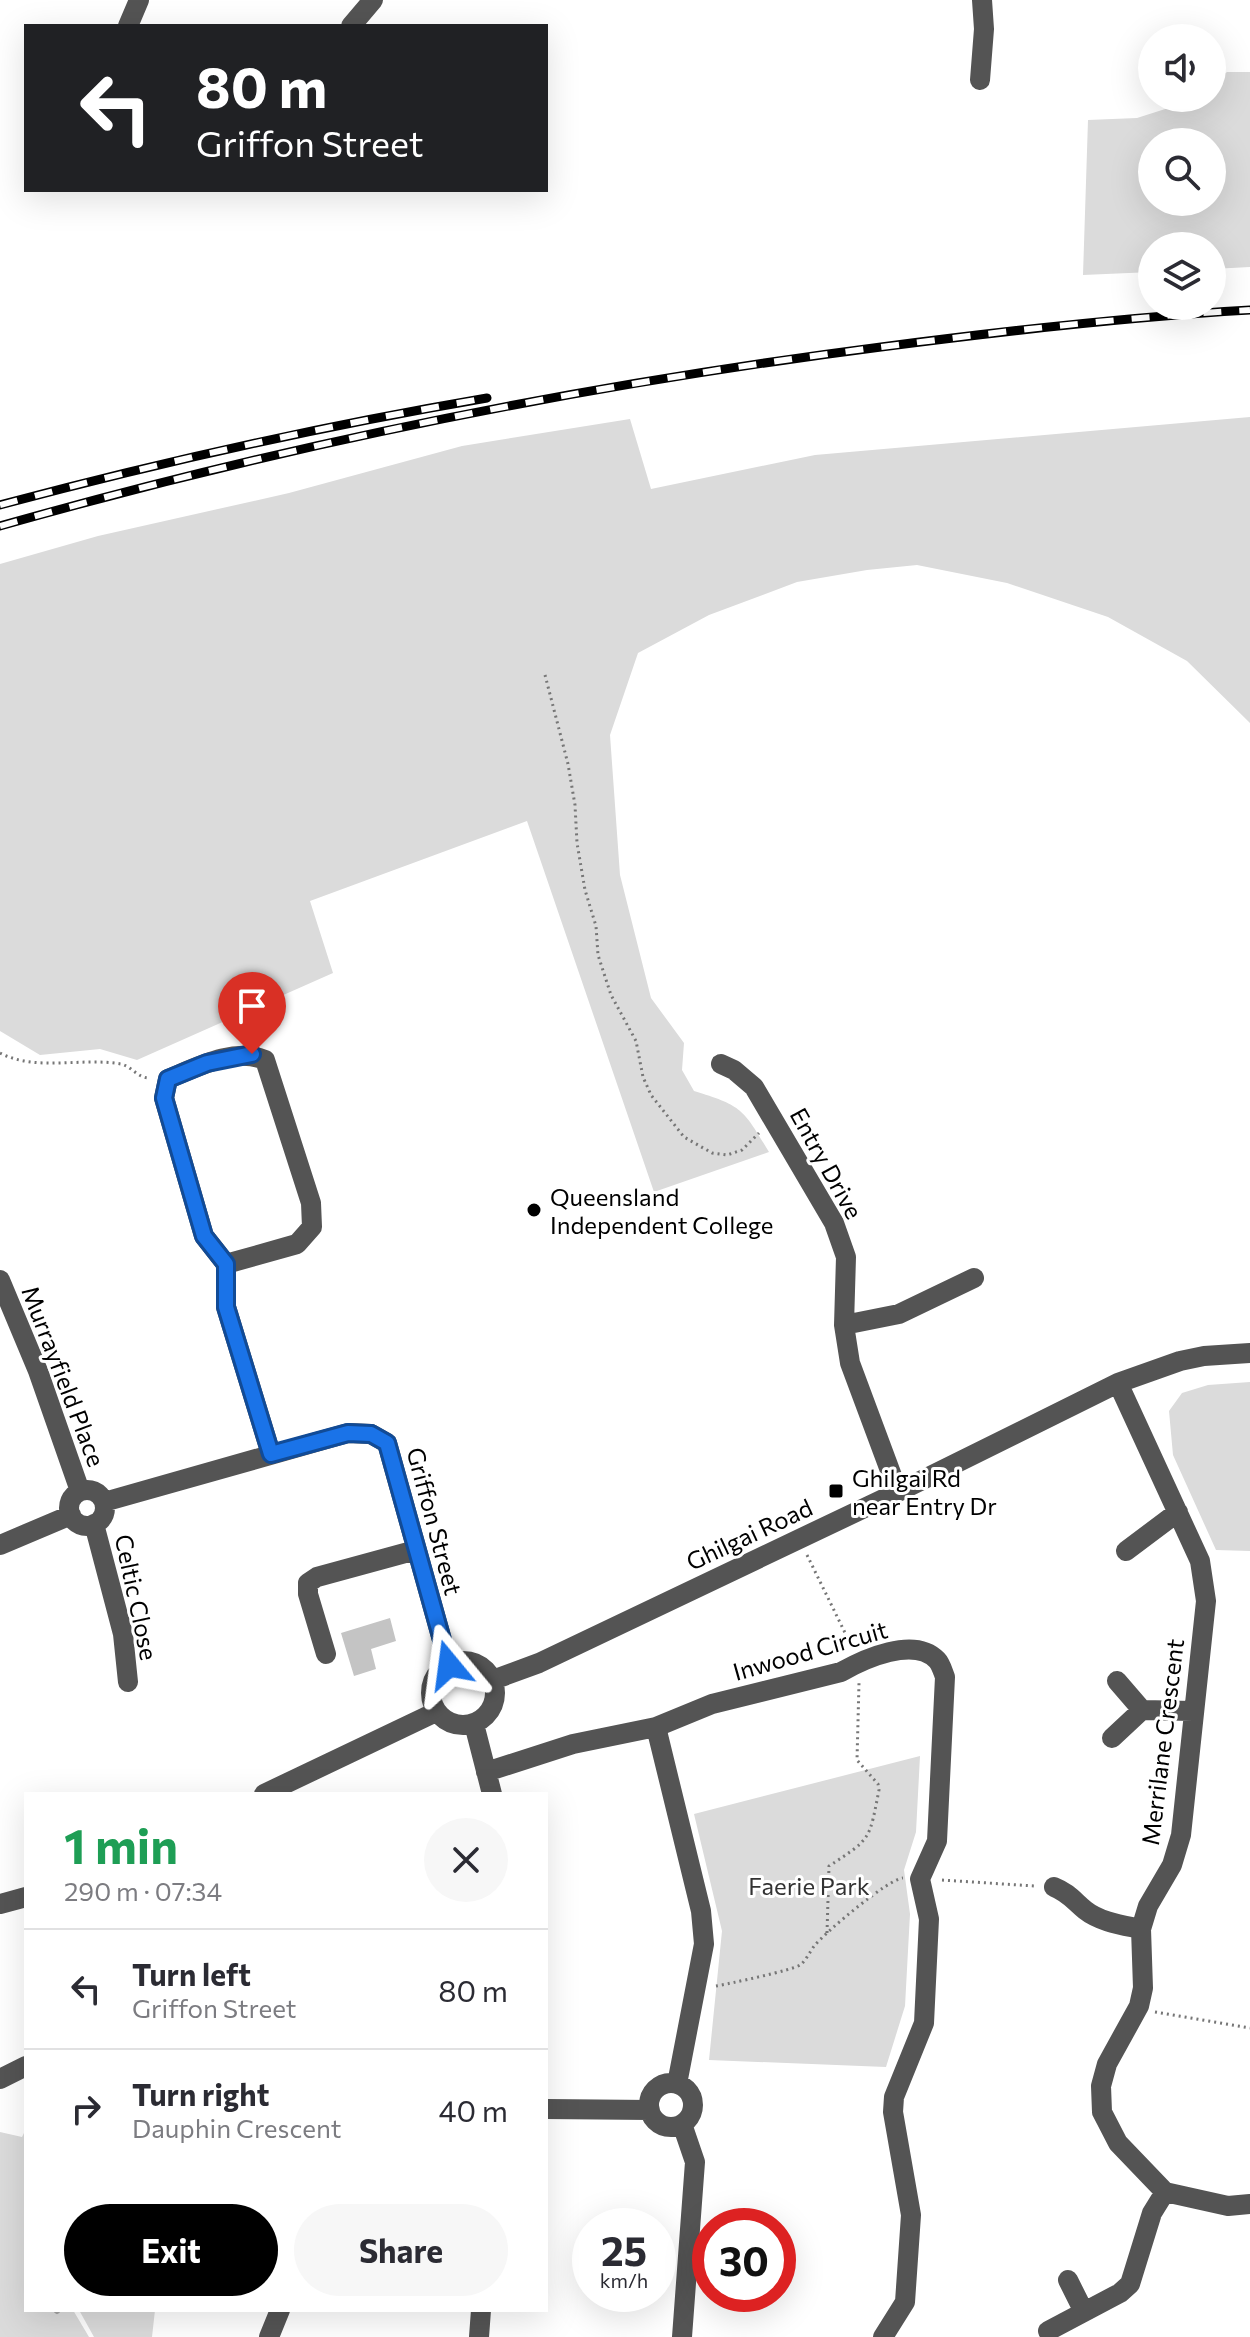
<!DOCTYPE html>
<meta charset="utf-8">
<style>
:root{--surface:#fff;--page:#f7f7f7;--text:#2b2b33;--muted:#7c7c81;--line:#e1e1e2;--accent:#000}
body{margin:0;font-family:Commissioner,sans-serif;background:var(--page);color:var(--text);height:100vh;display:flex;flex-direction:column;font-size:30px;white-space:nowrap}
*{box-sizing:border-box;margin:0}
p{font-size:26px;color:var(--muted)}
.icon{flex:none;width:44px;height:44px;fill:none;stroke:currentColor;stroke-width:2;stroke-linecap:round;stroke-linejoin:round}
.map{position:relative;flex:1;overflow:hidden}
.side{position:absolute;left:24px;top:1792px;width:524px;height:520px;display:flex;flex-direction:column;background:var(--surface);border-radius:0px;box-shadow:0 8px 32px #0002}
.side>*{flex:none}
.top-card{position:absolute;left:24px;top:24px;width:524px;height:168px;border-radius:0px;box-shadow:0 8px 32px #0002;background:#202124;color:#fff;overflow:hidden}
.fabs{position:absolute;left:1138px;top:24px;display:grid;gap:16px}
.fabs a{display:grid;place-items:center;width:88px;height:88px;border-radius:50%;background:var(--surface);box-shadow:0 8px 32px #0002;font-size:40px}
.speed{position:absolute;left:572px;top:2208px;display:flex;gap:16px;font-size:40px;font-weight:700;text-align:center}
.speed>*{display:grid;place-content:center;width:104px;height:104px;border-radius:50%;background:var(--surface);box-shadow:0 8px 32px #0002;line-height:1}
.speed small{font-size:20px;font-weight:400}
.speed .limit{border:12px solid #d22;background:#fff;color:#111}
.pin{position:absolute;display:grid;place-items:center;width:68px;height:68px;color:#fff;margin:-82px -34px;border-radius:50% 50% 50% 0;rotate:-45deg;box-shadow:0 0 8px #0007}
.pin .icon{rotate:45deg}
.me{position:absolute;width:88px;margin:-44px;rotate:344deg;stroke-linejoin:round;filter:drop-shadow(0 0 6px #0008)}
.turn{display:flex;align-items:center;gap:28px;height:168px;padding:0 40px;font-size:36px}
.turn .icon{width:104px;height:104px;stroke-width:2.5}
.turn b{display:block;font-size:56px;line-height:68px}
.round{display:grid;place-items:center;flex:none;width:84px;height:84px;border-radius:42px;background:var(--page)}
.head{display:flex;align-items:center;justify-content:space-between;height:136px;padding:0 40px}
h1{font-size:48px;font-weight:700;line-height:60px;color:#1e9e55}
.cta{display:flex;gap:16px;margin-top:auto;padding:16px 40px}
.cta a{flex:1;height:92px;border-radius:48px;background:var(--accent);color:#fff;font-size:32px;font-weight:700;line-height:92px;text-align:center}
.cta a+a{background:var(--page);color:var(--text)}
ul{padding:0;list-style:none}
li{display:flex;align-items:center;gap:24px;height:120px;padding:0 40px;border-top:2px solid var(--line)}
li div{flex:1}
li b{display:block;font-size:30px}
li em{font-style:normal}
.map>svg:first-child{display:block}
.green{fill:#dbdbdb;fill-rule:evenodd}
.lines{fill:none;stroke-linecap:round;stroke-linejoin:round}
.stream{stroke:#a2a2a2;stroke-width:6}
.building{fill:#c4c4c4}
.path{stroke:#767676;stroke-width:3;stroke-dasharray:2 4;stroke-linecap:butt}
.minor{stroke:#545454;stroke-width:20}
.rail-casing{stroke:#000;stroke-width:9}
.rail{stroke:#fff;stroke-width:6;stroke-dasharray:18;stroke-linecap:butt}
.route-casing{stroke:#114b97;stroke-width:20}
.route{stroke:#1a73e8;stroke-width:14}
.poi-dot{fill:#000;stroke:#fff;stroke-width:3}
.labels{text-anchor:middle;dominant-baseline:central;stroke-width:6;stroke-linejoin:round;paint-order:stroke}
.street-label{font-size:24px;fill:#000;stroke:#fff}
.poi-label{font-size:24px;fill:#000;stroke:#fff;text-anchor:start}
.park-label{font-size:24px;fill:#323232;stroke:#fff}
</style>
<div class="map">
<svg width="1250" height="2337" viewBox="0 0 1250 2337">
<rect width="100%" height="100%" fill="#fff"/>
<path class="green" d="M1227,72H1250V267L1212,269V246H1152V272L1083,275L1088,120L1137,118L1184,103L1191,98H1212V83ZM1152,142H1212V202H1152Z
M1250,417V723L1187,661L1108,617L1007,583L917,565L867,570L797,582L709,615L638,653L610,735L620,875L651,998L684,1043L682,1070L694,1091C743,1106 743,1109 769,1152L654,1192L527,821L310,901L333,973L137,1060L100,1049L40,1055L0,1031V564L98,536L289,493L462,446L630,419L651,489L815,455Z
M1250,1382V1551L1216,1550L1173,1455L1169,1411L1182,1393L1208,1385Z
M920,1756L916,1832L904,1870L910,1914L905,2006L886,2067L709,2060L722,1931L694,1814Z
M26,2129V2165L24,2157L26,2310H73L89,2337H0V2132L22,2137Z
M79,2310H155L152,2337H94Z"/>
<g class="lines">
<path class="stream" d="M57,2311L58,2310"/>
</g>
<path class="building" d="M390,1618L396,1641L371,1649L376,1669L354,1676L341,1633Z"/>
<g class="lines">
<path class="path" d="M545,675L568,764L575,805L577,843L585,890L596,926L598,955L611,995L636,1041L643,1077L651,1095L684,1137L712,1153L727,1155L742,1150L759,1133
M0,1053C37,1072 81,1057 121,1064C131,1066 137,1077 148,1078
M807,1555L851,1645
M942,1880L1034,1886
M827,1933L829,1866C872,1838 869,1840 879,1790L878,1784L857,1760L859,1683
M716,1986C728,1984 793,1970 800,1965C806,1961 810,1951 815,1945C827,1931 888,1879 903,1878
M1155,2012L1250,2028"/>
<path class="minor" d="M128,26L139,0
M351,26L373,0
M980,80L984,29L982,0
M721,1064L734,1070L754,1087L834,1223L846,1257L844,1325L850,1363L898,1492
M226,1264L297,1244L312,1227L311,1203L265,1060C235,1047 197,1067 168,1079L164,1098L204,1236L226,1264V1307L271,1454
M0,1280L38,1371L80,1491
M844,1325L899,1314L974,1278
M1118,1383L1200,1561L1206,1601L1181,1835L1172,1865L1148,1906L1141,1929L1143,1988L1139,2006L1107,2064L1101,2086L1102,2112L1118,2143L1165,2192L1228,2206L1250,2204
M69 1508a18 18 0 1 1 36 0a18 18 0 1 1-36 0Z
M104,1502L348,1433L371,1434L387,1443L449,1665
M94,1524L123,1634L128,1682
M0,1545L71,1515
M1126,1551L1178,1512
M326,1654L308,1594V1583L317,1577L416,1550
M431 1693a32 32 0 1 1 64 0a32 32 0 1 1-64 0Z
M493,1680L539,1663L898,1492L1118,1383L1180,1361L1204,1356L1250,1353
M1117,1681L1142,1710L1193,1711
M474,1724L492,1794
M1112,1738L1142,1710
M486,1772L573,1744L656,1727
M264,1794L436,1712
M1054,1887C1069,1893 1074,1901 1085,1910C1100,1922 1122,1925 1141,1929
M0,1904L26,1897
M0,2079L26,2066
M649 2105a22 22 0 1 1 44 0a22 22 0 1 1-44 0Z
M677,2084L704,1944L701,1911L656,1727L712,1704L841,1672C864,1659 914,1636 937,1660C941,1664 943,1672 945,1677L937,1841L920,1879L929,1919L924,2023L894,2097L893,2112L911,2215L905,2302L883,2337
M546,2109L650,2110
M1068,2280L1084,2312
M1048,2331L1120,2293L1130,2284L1152,2213L1165,2192
M269,2337L280,2310
M479,2337L481,2310
M682,2337L695,2162L682,2124"/>
<defs>
<path id="rail" d="M0,505C161,462 323,426 487,398
M0,526C289,444 584,385 881,347C1004,331 1127,317 1250,310"/>
</defs>
<use href="#rail" class="rail-casing"/>
<use href="#rail" class="rail"/>
</g>
<g class="lines">
<defs>
<path id="route" d="M252,1054L207,1063L168,1079L164,1098L204,1236L226,1264V1307L271,1454L348,1433L371,1434L387,1443L449,1665"/>
</defs>
<use href="#route" class="route-casing"/>
<use href="#route" class="route"/>
</g>
<g class="poi-dot">
<circle cx="534" cy="1210" r="8"/>
<rect x="828" y="1483" width="16" height="16" rx="4"/>
</g>
<g class="labels">
<g class="street-label">
<text transform="translate(827 1163) rotate(61)">Entry Drive</text>
<text transform="translate(64 1376) rotate(69)">Murrayfield Place</text>
<text transform="translate(435 1521) rotate(75)">Griffon Street</text>
<text transform="translate(749 1534) rotate(-25)">Ghilgai Road</text>
<text transform="translate(137 1597) rotate(78)">Celtic Close</text>
<text transform="translate(810 1650) rotate(-16)">Inwood Circuit</text>
<text transform="translate(1162 1742) rotate(-83)">Merrilane Crescent</text>
</g>
<g class="poi-label">
<text x="550" y="1196">Queensland<tspan x="550" dy="28">Independent College</tspan></text>
<text x="852" y="1477">Ghilgai Rd<tspan x="852" dy="28">near Entry Dr</tspan></text>
</g>
<g class="park-label">
<text x="809" y="1885">Faerie Park</text>
</g>
</g>
</svg>
<div class="fabs">
<a><svg class="icon" aria-label="sound" viewBox="0 0 24 24"><path d="M4 9h4l5-4v14l-5-4H4zM17 9q2 3 0 6"/></svg></a>
<a><svg class="icon" aria-label="search" viewBox="0 0 24 24"><circle cx="10" cy="10" r="6"/><path d="M15 15l6 6"/></svg></a>
<a><svg class="icon" aria-label="layers" viewBox="0 0 24 24"><path d="M12 4l9 5-9 5-9-5zM3 14l9 5 9-5"/></svg></a>
</div>
<div class="speed"><div>25<small>km/h</small></div><div class="limit">30</div></div>
<div class="pin" style="left:252px;top:1054px;background:#d93025"><svg class="icon" aria-label="arrive" viewBox="0 0 24 24"><path d="M6 21V4h12l-3 4 3 4H6"/></svg></div>
<svg class="me" style="left:449px;top:1665px" viewBox="-20 -20 40 40"><path d="M0-17L14 15 0 8-14 15z" fill="#1a73e8" stroke="#fff" stroke-width="4"/></svg>
<div class="top-card">
<div class="turn"><svg class="icon" aria-label="left" viewBox="0 0 24 24"><path d="M17 20v-9H6M10 6l-5 5 5 5"/></svg><div><b>80 m</b>Griffon Street</div></div>
</div>
<section class="side">
<div class="head"><div><h1>1 min</h1><p>290 m · 07:34</p></div><a class="round"><svg class="icon" aria-label="close" viewBox="0 0 24 24"><path d="M6 6l12 12M18 6L6 18"/></svg></a></div>
<ul>
<li><svg class="icon" aria-label="left" viewBox="0 0 24 24"><path d="M17 20v-9H6M10 6l-5 5 5 5"/></svg><div><b>Turn left</b><p>Griffon Street</p></div><em>80 m</em></li>
<li><svg class="icon" aria-label="right" viewBox="0 0 24 24"><path d="M7 20v-9h11M14 6l5 5-5 5"/></svg><div><b>Turn right</b><p>Dauphin Crescent</p></div><em>40 m</em></li>
</ul>
<div class="cta"><a>Exit</a><a>Share</a></div>
</section>
</div>
